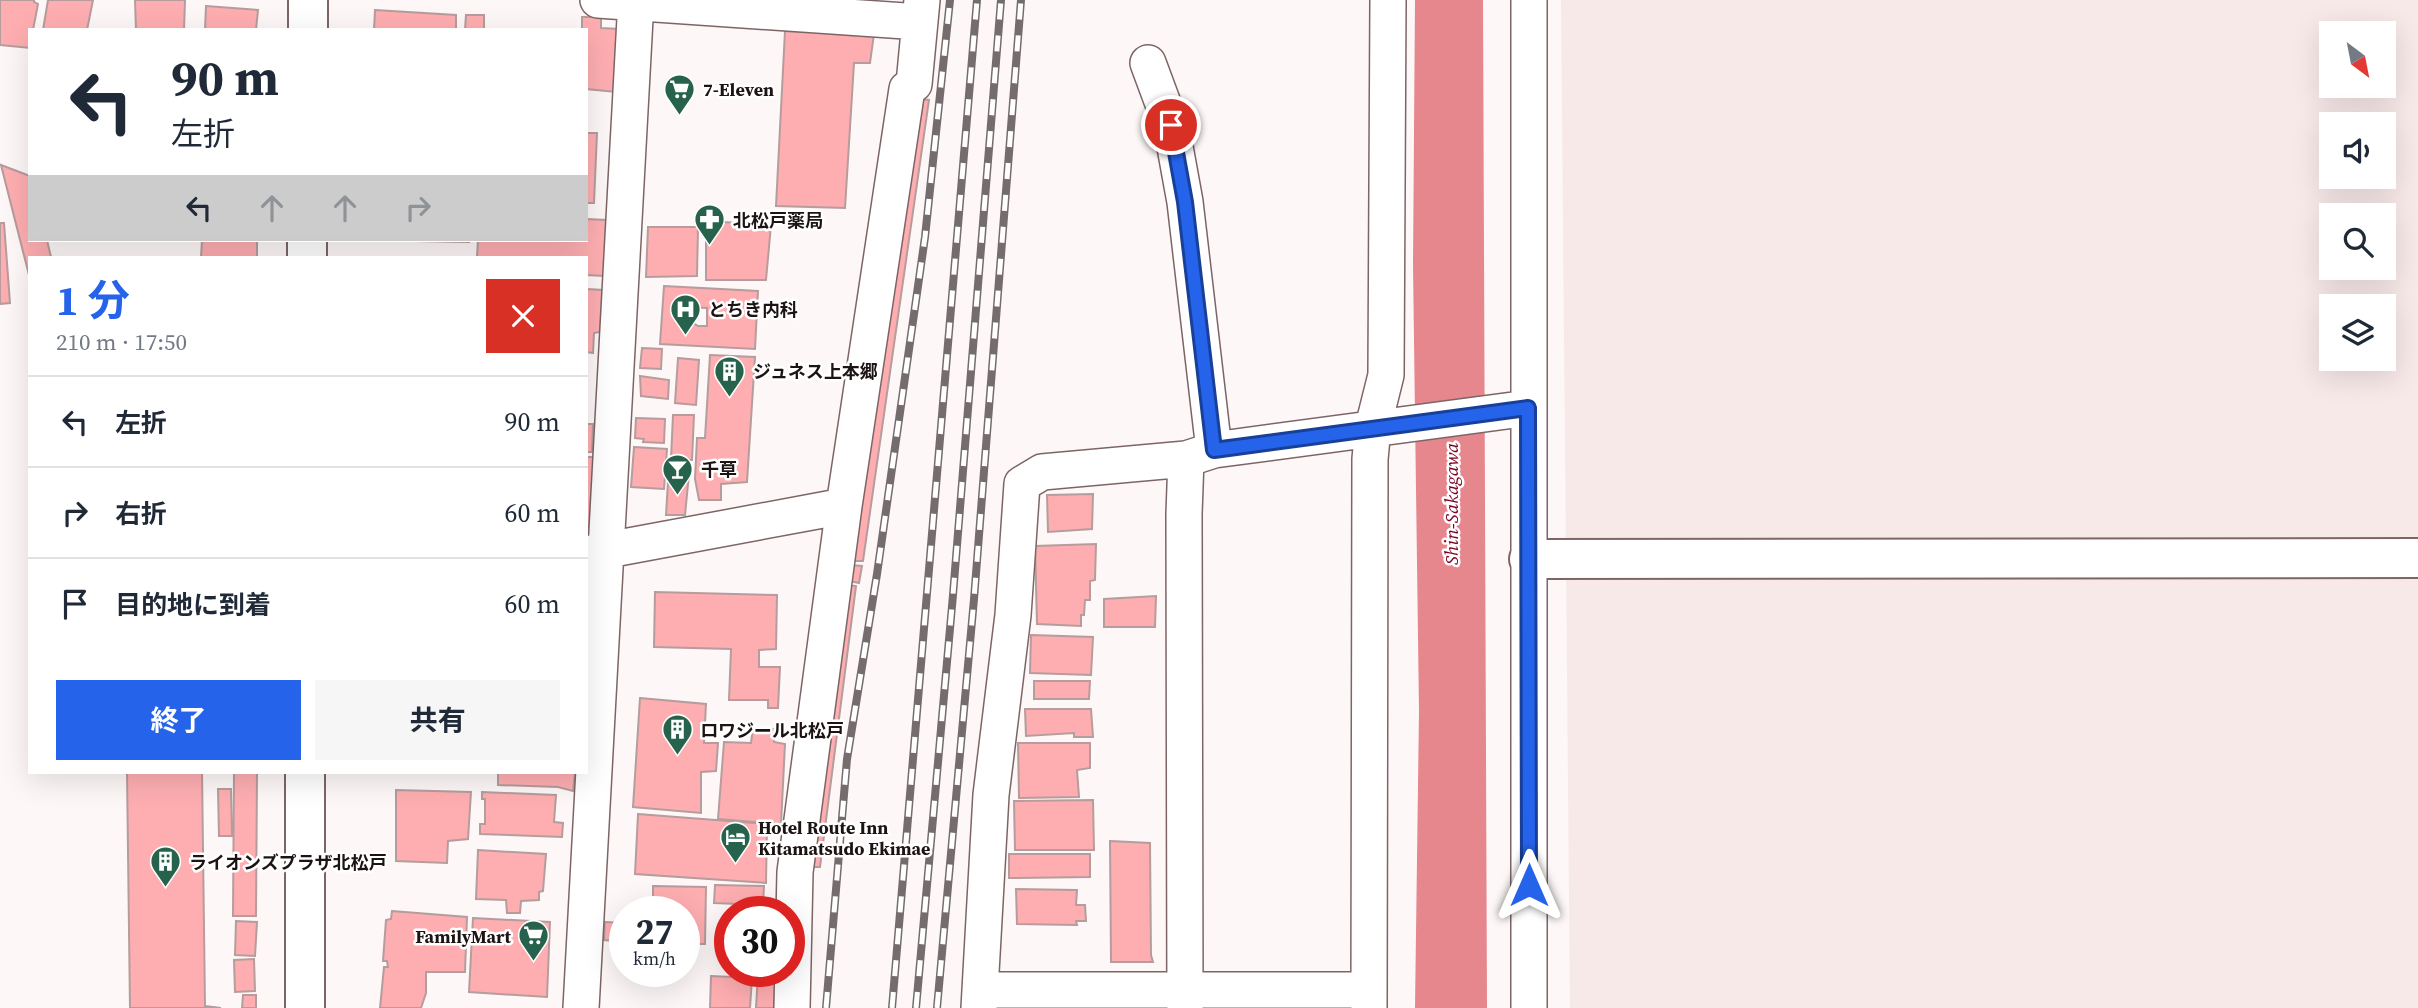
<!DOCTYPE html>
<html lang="ja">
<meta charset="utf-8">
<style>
:root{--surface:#fff;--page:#f6f6f7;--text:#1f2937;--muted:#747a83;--line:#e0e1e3;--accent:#2563eb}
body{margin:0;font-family:"Source Serif 4","Noto Sans JP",serif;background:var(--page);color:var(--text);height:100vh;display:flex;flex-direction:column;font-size:26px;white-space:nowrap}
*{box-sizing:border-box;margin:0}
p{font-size:23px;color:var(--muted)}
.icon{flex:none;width:38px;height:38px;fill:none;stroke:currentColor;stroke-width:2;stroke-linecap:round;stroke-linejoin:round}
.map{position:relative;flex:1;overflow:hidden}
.side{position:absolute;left:28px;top:256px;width:560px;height:518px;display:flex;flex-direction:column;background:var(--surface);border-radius:0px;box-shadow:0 7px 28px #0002}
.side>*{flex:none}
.banner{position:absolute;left:28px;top:28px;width:560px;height:214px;border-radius:0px;box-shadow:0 7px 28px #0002;background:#fff;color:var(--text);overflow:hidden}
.needle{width:46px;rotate:148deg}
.controls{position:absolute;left:2319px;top:21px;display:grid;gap:14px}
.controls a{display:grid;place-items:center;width:77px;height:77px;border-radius:0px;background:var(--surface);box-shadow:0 7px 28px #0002;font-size:35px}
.speed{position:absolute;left:609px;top:896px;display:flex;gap:14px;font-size:35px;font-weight:700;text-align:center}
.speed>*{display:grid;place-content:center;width:91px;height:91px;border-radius:50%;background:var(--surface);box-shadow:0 7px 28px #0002;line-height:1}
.speed small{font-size:18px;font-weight:400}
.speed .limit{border:10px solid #d22;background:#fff;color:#111}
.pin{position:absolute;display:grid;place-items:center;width:60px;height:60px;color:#fff;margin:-30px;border:4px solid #fff;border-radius:50%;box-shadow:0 2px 7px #0007}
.me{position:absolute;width:77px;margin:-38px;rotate:0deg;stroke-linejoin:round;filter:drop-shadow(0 0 5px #0008)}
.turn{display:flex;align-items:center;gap:24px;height:147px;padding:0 28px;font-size:32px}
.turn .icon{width:91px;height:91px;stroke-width:2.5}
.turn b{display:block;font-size:49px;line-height:60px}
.lanes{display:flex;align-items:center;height:66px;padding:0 28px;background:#0003;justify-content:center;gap:35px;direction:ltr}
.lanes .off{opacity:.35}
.round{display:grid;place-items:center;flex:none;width:74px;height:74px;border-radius:0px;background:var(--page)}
.headline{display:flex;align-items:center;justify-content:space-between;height:119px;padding:0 28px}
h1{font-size:42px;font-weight:700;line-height:52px;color:var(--accent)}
.primary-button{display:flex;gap:14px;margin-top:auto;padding:14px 28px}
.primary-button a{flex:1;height:80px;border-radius:0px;background:var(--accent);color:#fff;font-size:28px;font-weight:700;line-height:80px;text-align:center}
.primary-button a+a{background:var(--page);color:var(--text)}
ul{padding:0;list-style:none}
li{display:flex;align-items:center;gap:21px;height:91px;padding:0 28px;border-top:2px solid var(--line)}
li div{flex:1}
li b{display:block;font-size:26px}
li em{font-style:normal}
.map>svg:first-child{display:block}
.built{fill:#f8e9e9;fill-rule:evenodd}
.water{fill:#e6868d}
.building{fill:#feaeb1;stroke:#b69c9c;stroke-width:2;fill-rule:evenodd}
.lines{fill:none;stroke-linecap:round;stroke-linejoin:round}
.minor-casing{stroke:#7d6566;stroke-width:38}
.tertiary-casing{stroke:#7d6566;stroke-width:42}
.trunk-casing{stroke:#7d6566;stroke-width:42}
.minor{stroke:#fff;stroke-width:35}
.tertiary{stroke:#fff;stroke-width:38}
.trunk{stroke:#fff;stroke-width:38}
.rail-casing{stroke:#756d6d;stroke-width:8}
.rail{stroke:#fff;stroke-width:5;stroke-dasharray:16;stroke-linecap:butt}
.route-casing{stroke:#184099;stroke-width:18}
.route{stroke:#2563eb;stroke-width:12}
.labels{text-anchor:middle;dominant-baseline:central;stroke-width:5;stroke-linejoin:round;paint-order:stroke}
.poi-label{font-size:18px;font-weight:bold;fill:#1c1313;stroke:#fff;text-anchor:start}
.water-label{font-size:19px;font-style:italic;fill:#790021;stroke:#fff}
</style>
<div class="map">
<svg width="2418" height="1008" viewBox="0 0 2418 1008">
<rect width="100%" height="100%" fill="#fdf7f7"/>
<path class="built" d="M1561,0H2418V1008H1570ZM2331,33H2384V86H2331ZM2331,124H2384V177H2331ZM2331,215H2384V268H2331ZM2331,306H2384V359H2331Z"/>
<path class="water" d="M1415,0H1483L1487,1008H1415L1419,711L1413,265Z"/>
<path class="building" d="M0,0H34V2L38,4L33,30H30V48L0,45Z
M48,0H93L87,30H43Z
M135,0H185L184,30H136Z
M206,6L258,10L256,30H205Z
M375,10L456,15V30H374Z
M466,15H484V30H465Z
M582,17H601V28L620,29L616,92L586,89V30H582Z
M785,31L874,34L870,63H854L845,208L776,206Z
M920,99L929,100L863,561H852Z
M586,133H597L594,203H586Z
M1,165L30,176V240H47L51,257H30V279Z
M586,219L607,220L604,276L586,275V257H477L478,240H586Z
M706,221L771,225L766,280H706Z
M0,223H4L10,303L0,304Z
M648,227H698L697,276L646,277Z
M202,240H257V257H201Z
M360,240H469V242Z
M664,286L758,291L755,349L660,344ZM688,307L707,308V326H698L687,319Z
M586,289L604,290L605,331L594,333L593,353L586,352Z
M642,348L662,349L661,369L640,368Z
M710,355L755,357L747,482L721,484V500H699L695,479L697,438H705Z
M678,358L699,360L696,405L675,403Z
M640,376L669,380L668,399L641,396Z
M673,415H694L692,460L671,459Z
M636,418L665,419L664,443L643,442L644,439L635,438Z
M586,424H593L592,452H586Z
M634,447L667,449L664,489L631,487Z
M586,457H595L592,527H586Z
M690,464L685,515H666L669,465Z
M1093,494L1092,529L1048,532L1047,495Z
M1096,544L1095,580L1090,581V600H1085L1084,615H1081V626L1037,624L1035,546Z
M851,565L862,566L859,583L849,581Z
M848,585L856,586L820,867H813Z
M655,592L777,595L776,649L759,650V667H780L778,708H768V700H729L731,649L654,647Z
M1156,596L1155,627H1104V599Z
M1031,635L1093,637L1091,675L1030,673Z
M1034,681H1090L1089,699H1034Z
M640,698L706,704L704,743H718L716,771L701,772V813L633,807Z
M1025,709H1091L1093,737H1074V733L1026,736Z
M753,728L775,729L774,742L785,744L781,824L718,819L724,742L751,743Z
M1018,743H1090V768L1077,770L1079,797L1019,798Z
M127,772H202L205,1006L221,1008H130Z
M234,772H257L256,916H233Z
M498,772H575L573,791L558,787L498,785Z
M218,789H231L232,836H219Z
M396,790L471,792L468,839L448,841L447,863L396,861Z
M482,792L556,795L554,822L563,823L562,837L480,834V824H485V799H482Z
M1093,800L1094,850H1015L1014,801Z
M638,814L767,824L766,883L635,874Z
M1110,841L1150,843L1151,955L1153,962H1111Z
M478,850L546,854L543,891L539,892V900L521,901L520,913H507L506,900L476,899Z
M1009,854H1090V877L1009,878Z
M715,885L764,886L763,905L714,903Z
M653,886L706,887L705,944H684V912H653Z
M1016,889L1077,890L1076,905H1085L1086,921H1076L1077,925L1017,924Z
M392,911L467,917L465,972H426V993L421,1008H380L384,967H388L387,961H383L386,920L391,919Z
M473,918L550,922L547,997L469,992Z
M236,921L257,922L255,956L235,955Z
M605,922L625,923V942L604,940Z
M254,959L255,991L235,992L234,960Z
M758,974L779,975L774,1008H756Z
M711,976L752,978L750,1008H710Z
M243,995H256V1008H242Z"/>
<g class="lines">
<defs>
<path id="minor" d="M598,0L920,22
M1529,0V1008
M1148,63L1171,125L1185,202L1214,450
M586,554L844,506
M980,990H1369
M581,1008L636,0
M792,1008L795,872L844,506L907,89L914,84L922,0
M979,1008L991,795L1013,615L1022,484L1042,472L1186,459L1214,450L1528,408
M1185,1008L1184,514L1186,459
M1369,1008L1370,459L1373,427L1386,375L1388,0"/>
<path id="tertiary" d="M1529,559L2418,558"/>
<path id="trunk" d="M308,0V30
M307,257V240
M305,1008V772"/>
</defs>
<use href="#minor" class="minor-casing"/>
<use href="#tertiary" class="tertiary-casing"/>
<use href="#trunk" class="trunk-casing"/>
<use href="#minor" class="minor"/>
<use href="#tertiary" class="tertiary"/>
<use href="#trunk" class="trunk"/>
<defs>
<path id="rail" d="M826,1008L847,759L877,574L925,237L950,0
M892,1008L977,0
M916,1008L953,595L1001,0
M937,1008L974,599L1021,0"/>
</defs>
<use href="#rail" class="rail-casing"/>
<use href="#rail" class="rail"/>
</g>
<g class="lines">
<defs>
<path id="route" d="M1171,125L1185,202L1214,450L1528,408L1529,885"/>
</defs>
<use href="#route" class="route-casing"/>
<use href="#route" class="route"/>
</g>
<defs>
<symbol id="supermarket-pin" viewBox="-11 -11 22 30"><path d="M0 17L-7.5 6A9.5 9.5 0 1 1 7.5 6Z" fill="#27624c" stroke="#fff"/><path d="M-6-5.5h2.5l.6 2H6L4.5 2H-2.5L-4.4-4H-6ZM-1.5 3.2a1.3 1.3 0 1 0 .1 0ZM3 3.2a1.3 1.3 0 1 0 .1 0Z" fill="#fff"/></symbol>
<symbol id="pharmacy-pin" viewBox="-11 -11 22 30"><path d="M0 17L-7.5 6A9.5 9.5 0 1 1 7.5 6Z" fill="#27624c" stroke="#fff"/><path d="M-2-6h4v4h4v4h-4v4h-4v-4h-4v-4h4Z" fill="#fff"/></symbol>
<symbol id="hospital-pin" viewBox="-11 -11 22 30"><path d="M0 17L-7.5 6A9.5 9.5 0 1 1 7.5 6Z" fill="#27624c" stroke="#fff"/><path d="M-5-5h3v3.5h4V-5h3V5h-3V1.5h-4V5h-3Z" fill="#fff"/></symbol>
<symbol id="building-pin" viewBox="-11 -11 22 30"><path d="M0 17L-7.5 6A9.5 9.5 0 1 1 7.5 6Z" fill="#27624c" stroke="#fff"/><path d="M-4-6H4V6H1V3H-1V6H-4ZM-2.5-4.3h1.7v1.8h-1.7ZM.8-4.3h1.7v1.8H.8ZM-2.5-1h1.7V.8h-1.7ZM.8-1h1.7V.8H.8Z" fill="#fff"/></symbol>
<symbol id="bar-pin" viewBox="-11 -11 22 30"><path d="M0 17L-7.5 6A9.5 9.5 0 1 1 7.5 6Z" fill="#27624c" stroke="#fff"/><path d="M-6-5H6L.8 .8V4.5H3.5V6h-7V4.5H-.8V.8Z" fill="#fff"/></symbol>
<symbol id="hotel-pin" viewBox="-11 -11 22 30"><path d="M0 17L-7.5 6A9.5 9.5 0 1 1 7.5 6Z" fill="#27624c" stroke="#fff"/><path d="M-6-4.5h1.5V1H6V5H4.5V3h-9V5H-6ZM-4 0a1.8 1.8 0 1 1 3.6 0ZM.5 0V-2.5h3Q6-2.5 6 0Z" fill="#fff"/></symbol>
</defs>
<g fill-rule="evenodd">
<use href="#supermarket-pin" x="662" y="72" width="35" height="47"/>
<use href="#pharmacy-pin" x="692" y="202" width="35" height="47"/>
<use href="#hospital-pin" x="668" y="292" width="35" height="47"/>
<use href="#building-pin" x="712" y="354" width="35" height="47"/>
<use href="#bar-pin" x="660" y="452" width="35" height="47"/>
<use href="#building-pin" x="660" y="712" width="35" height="47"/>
<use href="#hotel-pin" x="718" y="820" width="35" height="47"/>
<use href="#building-pin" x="148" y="844" width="35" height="47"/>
<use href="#supermarket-pin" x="516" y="918" width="35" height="47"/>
</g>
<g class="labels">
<g class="poi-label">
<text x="703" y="89">7-Eleven</text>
<text x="733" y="220">北松戸薬局</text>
<text x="708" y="309">とちき内科</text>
<text x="753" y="371">ジュネス上本郷</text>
<text x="701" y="469">千草</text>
<text x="700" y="730">ロワジール北松戸</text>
<text x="758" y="827">Hotel Route Inn<tspan x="758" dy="21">Kitamatsudo Ekimae</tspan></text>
<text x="189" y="862">ライオンズプラザ北松戸</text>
<text x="511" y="936" text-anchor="end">FamilyMart</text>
</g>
<g class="water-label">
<text transform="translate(1451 504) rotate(-90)">Shin-Sakagawa</text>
</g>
</g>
</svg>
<div class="controls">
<a><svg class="needle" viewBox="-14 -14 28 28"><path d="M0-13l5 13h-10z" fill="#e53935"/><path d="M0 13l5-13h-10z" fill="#747a83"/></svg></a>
<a><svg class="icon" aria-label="sound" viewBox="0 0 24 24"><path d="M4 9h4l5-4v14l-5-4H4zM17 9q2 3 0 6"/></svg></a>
<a><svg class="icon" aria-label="search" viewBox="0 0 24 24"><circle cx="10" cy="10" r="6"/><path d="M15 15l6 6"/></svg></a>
<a><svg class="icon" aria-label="layers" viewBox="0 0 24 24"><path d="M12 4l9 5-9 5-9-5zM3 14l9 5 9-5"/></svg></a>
</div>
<div class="speed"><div>27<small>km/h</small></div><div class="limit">30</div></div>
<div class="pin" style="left:1171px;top:125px;background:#d93025"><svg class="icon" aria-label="arrive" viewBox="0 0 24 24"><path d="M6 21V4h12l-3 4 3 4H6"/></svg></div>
<svg class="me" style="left:1529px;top:885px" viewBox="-20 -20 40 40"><path d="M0-17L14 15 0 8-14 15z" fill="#2563eb" stroke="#fff" stroke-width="4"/></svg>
<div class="banner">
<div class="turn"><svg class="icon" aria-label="left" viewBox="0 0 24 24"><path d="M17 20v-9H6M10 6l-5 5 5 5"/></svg><div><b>90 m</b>左折</div></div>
<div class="lanes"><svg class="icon" aria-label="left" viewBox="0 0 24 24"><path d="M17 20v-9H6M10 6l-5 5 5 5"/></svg><svg class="icon off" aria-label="ahead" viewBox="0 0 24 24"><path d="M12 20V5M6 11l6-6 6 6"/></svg><svg class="icon off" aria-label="ahead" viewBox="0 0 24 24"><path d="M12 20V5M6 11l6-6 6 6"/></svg><svg class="icon off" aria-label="right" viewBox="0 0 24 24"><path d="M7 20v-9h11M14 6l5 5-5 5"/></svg></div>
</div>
<section class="side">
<div class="headline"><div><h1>1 分</h1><p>210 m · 17:50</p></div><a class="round" style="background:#d93025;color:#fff"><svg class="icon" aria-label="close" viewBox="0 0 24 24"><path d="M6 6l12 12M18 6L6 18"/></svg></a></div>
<ul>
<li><svg class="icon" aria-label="left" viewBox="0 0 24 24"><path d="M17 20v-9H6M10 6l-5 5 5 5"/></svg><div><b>左折</b></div><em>90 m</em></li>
<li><svg class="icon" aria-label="right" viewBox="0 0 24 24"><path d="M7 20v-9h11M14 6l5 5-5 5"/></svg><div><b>右折</b></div><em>60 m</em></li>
<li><svg class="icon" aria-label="arrive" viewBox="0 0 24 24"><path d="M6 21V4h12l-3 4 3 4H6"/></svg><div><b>目的地に到着</b></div><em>60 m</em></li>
</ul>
<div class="primary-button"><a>終了</a><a>共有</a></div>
</section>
</div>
